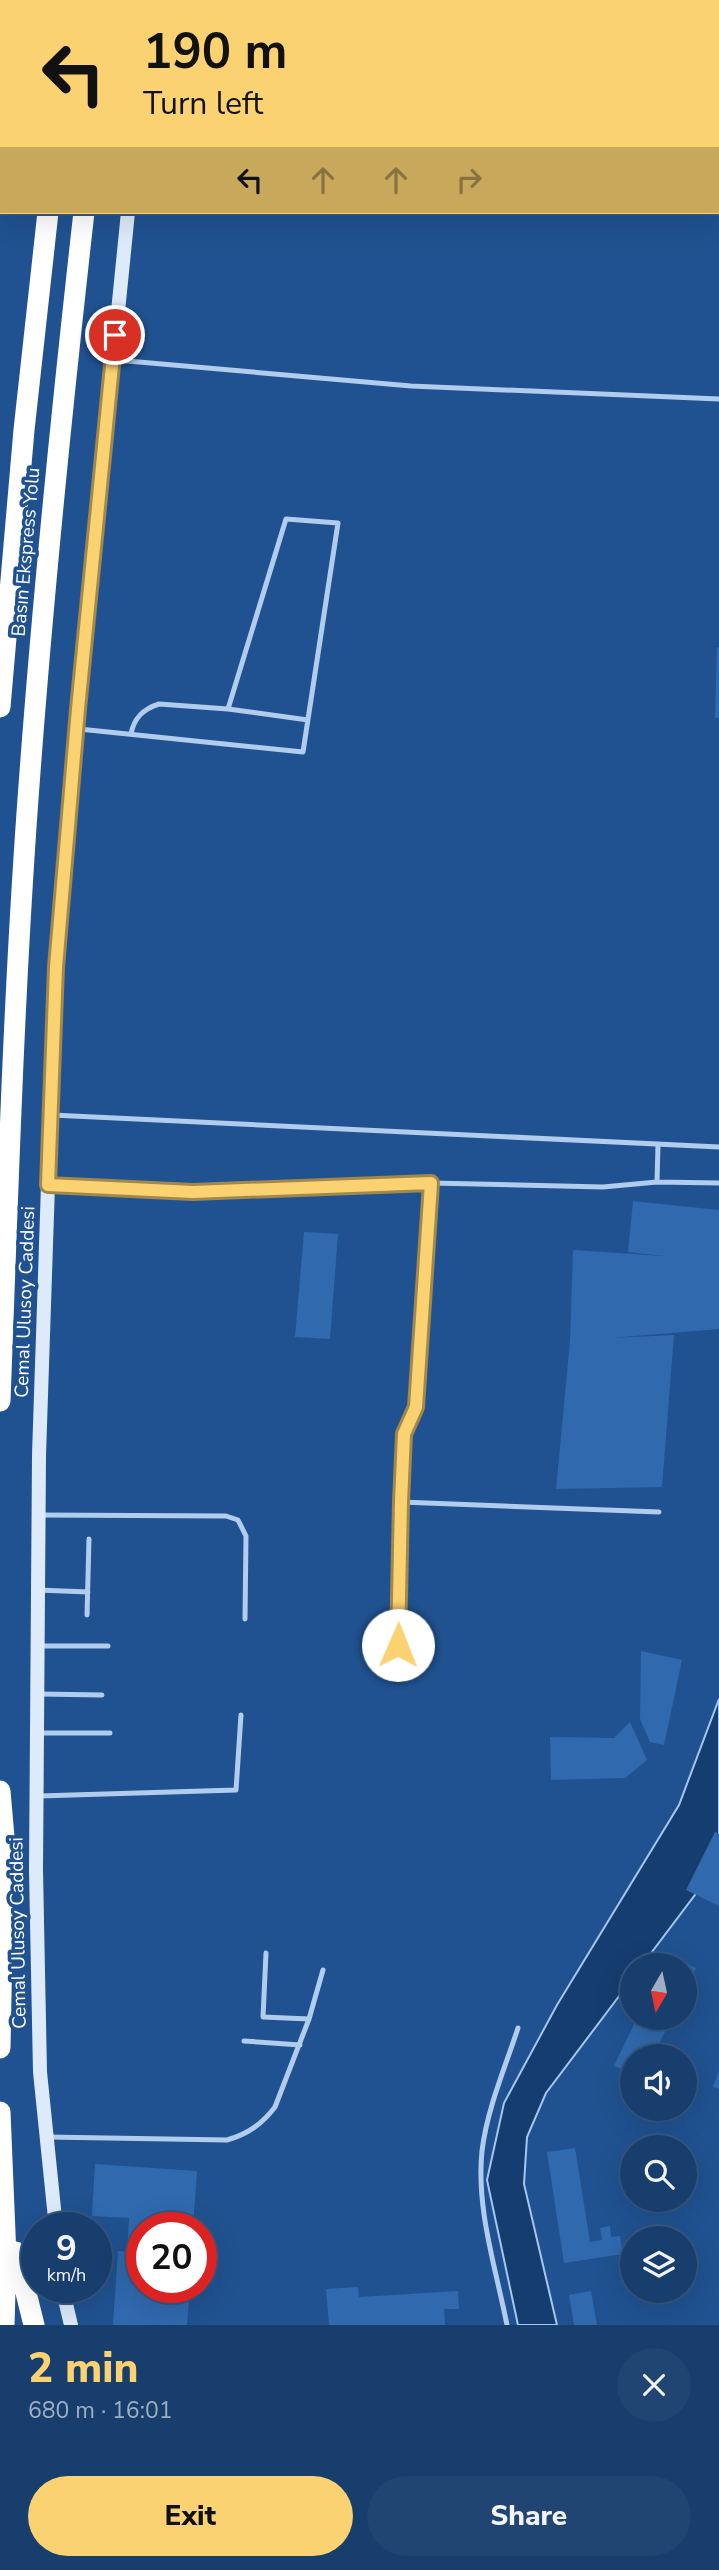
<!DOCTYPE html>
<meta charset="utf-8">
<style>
:root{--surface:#183e6d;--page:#214572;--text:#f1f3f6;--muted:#9faec2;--line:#365780;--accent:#fad272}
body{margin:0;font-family:"Nunito Sans",sans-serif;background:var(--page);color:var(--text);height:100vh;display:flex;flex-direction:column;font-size:26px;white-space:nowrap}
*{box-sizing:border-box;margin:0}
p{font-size:23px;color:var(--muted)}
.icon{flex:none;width:38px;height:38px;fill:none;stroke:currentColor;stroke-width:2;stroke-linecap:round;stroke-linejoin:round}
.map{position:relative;height:2325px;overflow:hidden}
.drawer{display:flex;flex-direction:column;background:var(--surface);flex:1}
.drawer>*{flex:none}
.top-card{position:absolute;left:0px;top:0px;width:719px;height:214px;box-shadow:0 7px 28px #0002,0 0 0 2px var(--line);background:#fad272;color:#111;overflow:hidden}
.needle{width:46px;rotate:189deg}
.controls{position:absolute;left:620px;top:1953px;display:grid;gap:14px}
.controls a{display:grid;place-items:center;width:77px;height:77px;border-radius:50%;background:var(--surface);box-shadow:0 7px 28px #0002,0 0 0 2px var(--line);font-size:35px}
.speed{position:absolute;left:21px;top:2212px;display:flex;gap:14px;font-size:35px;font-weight:700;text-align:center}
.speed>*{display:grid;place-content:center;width:91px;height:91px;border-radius:50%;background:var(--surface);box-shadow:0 7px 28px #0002,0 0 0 2px var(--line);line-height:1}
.speed small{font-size:18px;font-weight:400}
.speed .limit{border:10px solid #d22;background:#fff;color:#111}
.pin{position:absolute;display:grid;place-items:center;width:60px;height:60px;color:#fff;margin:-30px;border:4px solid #fff;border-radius:50%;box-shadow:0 2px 7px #0007}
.me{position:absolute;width:77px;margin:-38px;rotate:1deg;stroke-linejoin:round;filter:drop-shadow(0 0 5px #0008)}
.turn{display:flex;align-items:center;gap:24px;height:147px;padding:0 28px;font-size:32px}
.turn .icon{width:91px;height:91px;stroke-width:2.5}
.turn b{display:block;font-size:49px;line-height:60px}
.lanes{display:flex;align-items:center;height:66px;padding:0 28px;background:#0003;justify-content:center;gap:35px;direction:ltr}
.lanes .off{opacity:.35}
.round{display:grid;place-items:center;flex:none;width:74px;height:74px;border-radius:37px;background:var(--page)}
.summary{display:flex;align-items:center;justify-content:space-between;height:119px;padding:0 28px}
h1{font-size:42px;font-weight:800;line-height:52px;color:var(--accent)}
.button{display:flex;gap:14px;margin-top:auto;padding:14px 28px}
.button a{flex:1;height:80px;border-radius:42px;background:var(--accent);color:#111;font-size:28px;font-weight:800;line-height:80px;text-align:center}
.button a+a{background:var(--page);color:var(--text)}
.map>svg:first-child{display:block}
.water{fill:#163d70;stroke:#a5c7ee;stroke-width:2}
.building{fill:#3069ae}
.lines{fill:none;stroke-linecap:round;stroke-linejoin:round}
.service{stroke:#b1cced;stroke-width:5}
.secondary{stroke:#ddeafa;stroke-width:14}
.motorway{stroke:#fff;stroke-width:21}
.route-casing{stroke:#a2884a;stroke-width:18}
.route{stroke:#fad272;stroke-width:12}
.labels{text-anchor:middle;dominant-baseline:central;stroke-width:7;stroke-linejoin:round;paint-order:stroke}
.street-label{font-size:19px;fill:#fff;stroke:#205291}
</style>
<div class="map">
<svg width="719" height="2325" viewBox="0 0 719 2325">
<rect width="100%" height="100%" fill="#205291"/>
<path class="water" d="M719,1699V1863L642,1965H632V1979L546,2093L527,2137L524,2184L557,2325H518L487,2180L504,2103L557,2005L679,1805Z"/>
<path class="building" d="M717,647H719V718H715Z
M633,1201L719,1210V1329L611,1338L674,1335L662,1487L556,1489L570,1341L573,1250L664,1256L628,1252Z
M304,1232L338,1234L330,1339L295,1337Z
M641,1651L682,1660L664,1745L650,1742L640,1719Z
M630,1722L647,1760L625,1778L551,1780L550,1737L614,1738Z
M715,1832L719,1834V1906L686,1890Z
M666,1955L696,1968L684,1992V1965H661Z
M637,2018H672L653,2056H632V2073L614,2066Z
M719,2071V2089L713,2087Z
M575,2148L590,2242L602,2240L600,2228L610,2226L611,2237L620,2236L623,2254L564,2263L547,2152Z
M95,2164L197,2171L193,2228H142V2287H190L187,2325H113L118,2251L127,2252L129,2218L92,2216Z
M358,2287L359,2297L458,2291L459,2309H444L445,2325H329L326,2289Z
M591,2291L597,2325H574L569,2295Z"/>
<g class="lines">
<path class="service" d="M223,0L272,2
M718,59L719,60
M116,360L411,386L719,399
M79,729L303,752L338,523L286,519L228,709
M131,734C134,718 143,709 159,704L228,709L308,720
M52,1115L719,1147
M657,1182L658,1144
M431,1183L417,1407L404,1434L401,1502L659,1512
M51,1185L193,1192L431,1183L603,1187L657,1182L719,1183
M401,1502L398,1645L408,1671
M39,1515L226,1516L238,1520L246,1536L245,1619
M38,1590L88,1592
M87,1615L89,1539
M38,1646H108
M39,1694L102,1695
M39,1733H110
M39,1796L236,1790L241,1715
M266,1953L263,2017L309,2019
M244,2041L300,2045
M47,2137L227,2140C248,2134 262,2124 275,2107L309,2019L323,1970
M507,2325C496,2269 476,2209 482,2151C487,2109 505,2068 518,2028"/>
<path class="secondary" d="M155,2V0
M56,2228L40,2072L36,1870L39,1455L48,1185L56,967L78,709L128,212
M62,2287L71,2325"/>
<path class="motorway" d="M75,2V0
M112,2V0
M0,707L24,430L48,212
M0,1401C8,1191 14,981 30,772C44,585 63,398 84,212
M0,1791L4,1837L0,2048
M0,2112L6,2257L4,2325
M16,2252L34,2325"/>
</g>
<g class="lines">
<defs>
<path id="route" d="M115,335L78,709L56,967L48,1185L193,1192L431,1183L416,1407L404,1434L401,1502L398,1645"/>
</defs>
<use href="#route" class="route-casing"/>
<use href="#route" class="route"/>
</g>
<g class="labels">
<g class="street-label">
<text transform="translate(26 552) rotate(-85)">Basın Ekspress Yolu</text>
<text transform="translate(25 1302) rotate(-88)">Cemal Ulusoy Caddesi</text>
<text transform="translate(18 1933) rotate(-91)">Cemal Ulusoy Caddesi</text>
</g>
</g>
</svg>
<div class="controls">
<a><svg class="needle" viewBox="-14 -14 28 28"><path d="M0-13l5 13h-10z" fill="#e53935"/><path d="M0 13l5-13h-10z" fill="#9faec2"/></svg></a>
<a><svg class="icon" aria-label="sound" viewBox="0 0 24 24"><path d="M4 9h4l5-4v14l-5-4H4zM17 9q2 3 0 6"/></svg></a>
<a><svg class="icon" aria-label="search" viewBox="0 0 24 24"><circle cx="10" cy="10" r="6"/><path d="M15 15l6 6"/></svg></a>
<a><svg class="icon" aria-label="layers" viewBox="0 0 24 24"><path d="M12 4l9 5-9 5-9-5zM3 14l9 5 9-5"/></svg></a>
</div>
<div class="speed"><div>9<small>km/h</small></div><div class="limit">20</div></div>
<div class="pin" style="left:115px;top:335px;background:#d93025"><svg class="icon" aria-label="arrive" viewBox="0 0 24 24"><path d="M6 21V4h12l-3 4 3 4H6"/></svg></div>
<svg class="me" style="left:398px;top:1645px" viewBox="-20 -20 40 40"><circle r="19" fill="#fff"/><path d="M0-13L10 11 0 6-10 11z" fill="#fad272"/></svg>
<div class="top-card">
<div class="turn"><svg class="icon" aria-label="left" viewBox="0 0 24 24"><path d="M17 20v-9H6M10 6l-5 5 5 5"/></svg><div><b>190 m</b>Turn left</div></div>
<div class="lanes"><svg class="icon" aria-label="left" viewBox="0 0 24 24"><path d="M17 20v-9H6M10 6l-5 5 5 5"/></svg><svg class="icon off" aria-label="ahead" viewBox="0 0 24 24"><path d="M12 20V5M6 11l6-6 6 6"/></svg><svg class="icon off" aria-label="ahead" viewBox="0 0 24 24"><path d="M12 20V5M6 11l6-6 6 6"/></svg><svg class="icon off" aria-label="right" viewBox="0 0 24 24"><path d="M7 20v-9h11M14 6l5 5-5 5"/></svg></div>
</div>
</div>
<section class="drawer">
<div class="summary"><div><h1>2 min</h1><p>680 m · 16:01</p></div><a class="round"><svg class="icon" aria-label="close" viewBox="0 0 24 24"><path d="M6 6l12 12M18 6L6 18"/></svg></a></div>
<div class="button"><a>Exit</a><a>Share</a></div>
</section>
